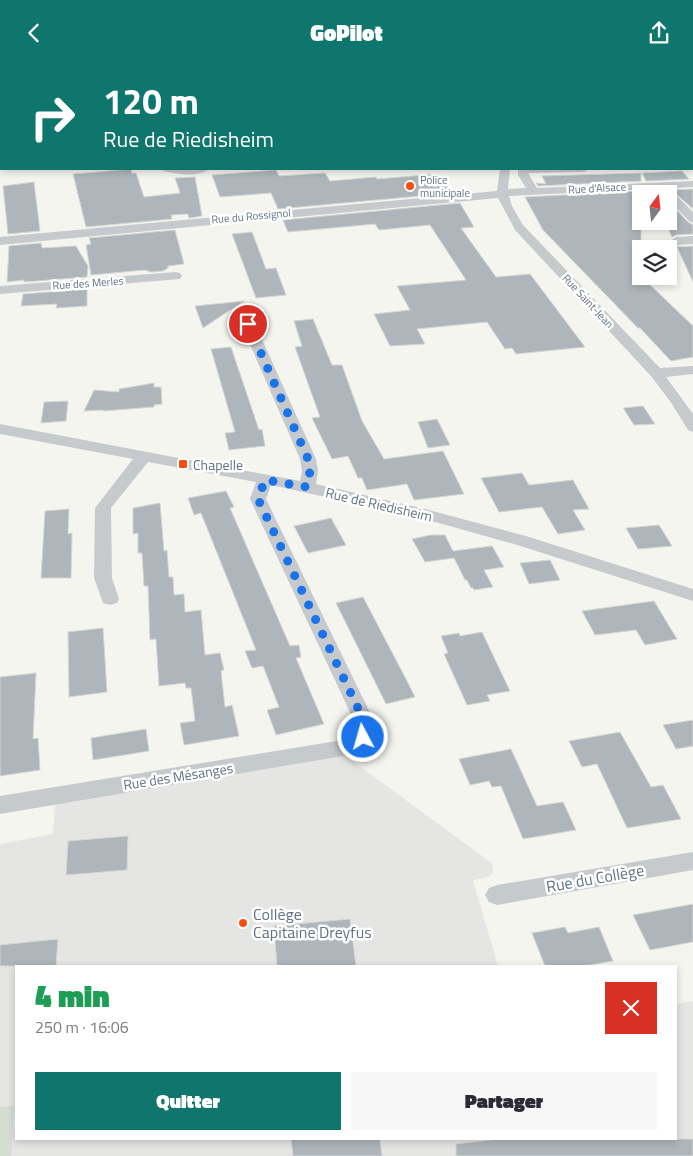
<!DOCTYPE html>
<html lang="fr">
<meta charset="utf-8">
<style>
:root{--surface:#fff;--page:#f7f7f7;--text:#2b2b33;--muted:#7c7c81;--accent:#0f766e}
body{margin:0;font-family:"Titillium Web",sans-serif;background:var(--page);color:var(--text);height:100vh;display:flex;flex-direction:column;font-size:19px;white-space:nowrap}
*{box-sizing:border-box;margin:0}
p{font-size:16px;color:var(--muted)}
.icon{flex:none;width:28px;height:28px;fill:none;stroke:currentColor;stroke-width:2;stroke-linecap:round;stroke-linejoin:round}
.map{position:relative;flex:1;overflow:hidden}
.side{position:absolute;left:15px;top:900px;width:662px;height:175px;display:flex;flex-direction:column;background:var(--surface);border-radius:0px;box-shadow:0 2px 8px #0003}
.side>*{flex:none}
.top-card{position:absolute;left:0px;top:0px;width:694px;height:105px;box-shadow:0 2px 8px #0003;background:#0f766e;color:#fff;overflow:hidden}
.needle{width:32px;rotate:15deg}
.buttons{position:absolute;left:632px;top:120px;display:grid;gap:10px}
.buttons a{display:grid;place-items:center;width:45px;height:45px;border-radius:0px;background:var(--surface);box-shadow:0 2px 8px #0003;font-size:25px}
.pin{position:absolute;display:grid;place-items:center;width:42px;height:42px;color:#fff;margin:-21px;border:2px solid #fff;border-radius:50%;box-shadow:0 1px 5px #0007}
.me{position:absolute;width:55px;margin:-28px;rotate:354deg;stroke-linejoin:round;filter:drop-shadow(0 0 4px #0008)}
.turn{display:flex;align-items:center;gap:18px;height:105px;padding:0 20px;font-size:22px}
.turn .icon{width:65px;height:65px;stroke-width:2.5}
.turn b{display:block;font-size:35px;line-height:42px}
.round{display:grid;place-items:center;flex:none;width:52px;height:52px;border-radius:0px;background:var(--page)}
.overview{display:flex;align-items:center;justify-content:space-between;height:85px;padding:0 20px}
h1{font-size:30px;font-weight:800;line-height:38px;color:#1e9e55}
.primary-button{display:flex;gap:10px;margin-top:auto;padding:10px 20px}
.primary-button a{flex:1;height:58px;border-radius:0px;background:var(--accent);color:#fff;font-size:20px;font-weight:800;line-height:58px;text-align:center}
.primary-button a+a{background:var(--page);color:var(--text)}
header{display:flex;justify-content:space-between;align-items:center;height:65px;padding:0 20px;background:var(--accent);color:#fff;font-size:22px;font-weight:800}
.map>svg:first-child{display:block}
.built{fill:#e5e6e4}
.green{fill:#d5ddd1}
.building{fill:#aeb6bb;stroke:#d6d6d3}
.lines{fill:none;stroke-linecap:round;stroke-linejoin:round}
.minor{fill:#c7cacd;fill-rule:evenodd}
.rail-casing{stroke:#a4aab0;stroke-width:3}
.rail{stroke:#fff;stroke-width:2;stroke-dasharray:6;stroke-linecap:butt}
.route{stroke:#1a73e8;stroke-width:9;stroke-dasharray:0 16.2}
.poi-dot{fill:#f54e10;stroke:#fff;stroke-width:2}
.labels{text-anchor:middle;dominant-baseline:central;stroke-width:5;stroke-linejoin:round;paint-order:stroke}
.far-poi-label{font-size:11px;fill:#617385;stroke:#fff;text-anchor:start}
.far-street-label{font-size:11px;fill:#617385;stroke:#fff}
.poi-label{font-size:14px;fill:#617385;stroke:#fff;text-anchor:start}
.street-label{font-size:14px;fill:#617385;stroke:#fff}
.near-street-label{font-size:16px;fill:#617385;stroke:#fff}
.near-poi-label{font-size:16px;fill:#617385;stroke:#fff;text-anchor:start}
</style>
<header><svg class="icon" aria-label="back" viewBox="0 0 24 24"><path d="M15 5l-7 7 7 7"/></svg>GoPilot<svg class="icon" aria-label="share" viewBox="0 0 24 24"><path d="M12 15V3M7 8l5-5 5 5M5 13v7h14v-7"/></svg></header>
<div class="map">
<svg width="693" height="1091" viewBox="0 0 693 1091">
<rect width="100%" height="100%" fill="#f5f5f0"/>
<path class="built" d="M448,0H693V58L692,1Z
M343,689L489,796L493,801V807L489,812L473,815L498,901H16V1074H676V939L693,936V1091H0V779L53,769L55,738Z"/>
<path class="green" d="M14,1041L11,1091H0V1042Z"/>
<path class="building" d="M131,104L132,108H136L144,132L180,128L175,113L195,112L202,151L189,153L188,149L171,150L172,154L86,162L73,109Z
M276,105L279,111L325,108L330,116L376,112L377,114L437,109L453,128L278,144L271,128L220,132L212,110Z
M682,106L689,114L646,116L642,108Z
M641,108V116L538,121L536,118L546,119L542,111Z
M34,117L40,166L8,169L3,121Z
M693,124V144L672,125Z
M641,126V214H644L693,261V292L671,296L640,263H638L543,165L525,132Z
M669,137L688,157L693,160V169L676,170L672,172L665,156H669Z
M460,138L474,162L461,163L496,212L530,209L585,282L516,289L512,283L505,284L487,257L417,264L425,279L390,281L374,249L410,245L397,221L466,215L430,160L379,165L375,159L288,167L283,155Z
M175,165L184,199L168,201V203L163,206L151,207L145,205L91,210L86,180L91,179L89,173Z
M252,167L266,204L276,203L286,230L256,233L232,169Z
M41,178L42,183L76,181L88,201L87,212L24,217V215L7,217L9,181Z
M693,181V217L677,182Z
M87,224V241L56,243L57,239L21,241L23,229Z
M244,236L215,255L203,263L195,241Z
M313,254L332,300H342L362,356L384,394L443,386L464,429L414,435L407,419L367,425L362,413H358L348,391L332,394L312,353L320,352L295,282L302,281L294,256Z
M231,282L259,365L262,364L265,381L229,385L225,368L235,367L211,284Z
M154,318V322H161L162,339L154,340V342L103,346V345L84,346L94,325L119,327V324Z
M68,336L66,356L41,358L44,337Z
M643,341L655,359L634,360L623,343Z
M437,354L450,380L428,383L418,357Z
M522,408L529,420L573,415L589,444L573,445L585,465L558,469L542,442L499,447L481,413Z
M226,426L234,442L230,443L290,581L299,580L301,592L296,593L324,659L276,670L267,645L279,642L263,601L252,603L245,586L256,585L201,448L194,450L188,433Z
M160,438L164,486L167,485L169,512H173L174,530L184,529L185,547L201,545L205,590L220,588L224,605L221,606L225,642L232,640L239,671L184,680L180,658L195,656L191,623H186L185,618L159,621L156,574L150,575L148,521H144L142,488H138V468L133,469V443Z
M69,444L68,469L72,468L71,513H41L45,446Z
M331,453L346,480L308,488L294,461Z
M659,460L672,481L638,484L626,463Z
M431,470H445L453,486L492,481L504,502L484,505L493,522L474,525L473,523H471L467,515H465L454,493L425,497L412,474Z
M550,495L560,515L529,519L520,498Z
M363,532L406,614L415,632L386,639L336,538Z
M654,536L677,574L645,580L636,565L595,570L582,546Z
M103,563L107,627L69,632L68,567Z
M482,567L510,626L487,630L490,636L467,640L444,589L448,588L441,571L459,568L460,571Z
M36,608L33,674L38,673L40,705L0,711V612Z
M693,655V681L676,684L663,660Z
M146,664L149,686L93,695L91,673Z
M620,667L651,722L663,720L681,754L627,763L597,699L582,702L569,676Z
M511,684L537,741L563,737L576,765L523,774L501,721L492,722L489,716L470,720L459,694Z
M128,771L127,805L66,810L68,776Z
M693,839V877L650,885L633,850Z
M350,854L356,901H277L274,861Z
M565,862L568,868L599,862L613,896L584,901H545L532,868Z
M58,874L56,901H0V880Z
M291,1074H380L382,1091H293Z
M500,1074H693V1091H456V1079Z"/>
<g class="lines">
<path class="minor" d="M42,0H55V1H42Z
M177,0H191V1H177Z
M230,0H239V1H230Z
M335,0H345V1H335Z
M692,96H693V102H692Z
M162,104H209C199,113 176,109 163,106Z
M500,104H510L508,124L526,123L518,110V104H589L584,107L528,108L537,123L693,116V122L509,131L512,141L523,160L660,303L693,301V309L666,312L693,349V367L688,365L670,336L651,311L515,165L498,133L0,180V172L497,126Z
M669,126L673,127L693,147V158L689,156L669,135V129H664Z
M693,171V179L676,180L670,176L676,172Z
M176,207L180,208L182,211L180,214L0,229V221Z
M248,255L255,259L316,394L318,406L316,419L425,444L526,471L693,524V536L514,479L421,453L271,420L266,434L376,660C373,673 369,685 355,689L0,749V731L349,674L353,669L356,660L250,434L256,417L148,397L111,443L112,513L119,534L117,538L110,540L103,538L94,513L95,443L133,394L0,369V359L300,416L302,406L300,394L241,259Z
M693,787V805L497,840L489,837L485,830L489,823L497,820Z"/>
<defs>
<path id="rail" d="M469,0L474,1
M501,0L506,1"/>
</defs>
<use href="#rail" class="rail-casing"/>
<use href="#rail" class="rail"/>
</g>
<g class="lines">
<path class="route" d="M248,259L308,394L310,406L307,422L265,415L258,434L366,660L363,672"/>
</g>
<g class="poi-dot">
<circle cx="410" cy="121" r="5"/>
<rect x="178" y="394" width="10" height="10" rx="2.5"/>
<circle cx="243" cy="858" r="5"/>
</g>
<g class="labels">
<g class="far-poi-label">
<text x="420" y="115">Police<tspan x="420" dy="13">municipale</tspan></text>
</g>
<g class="far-street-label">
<text transform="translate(597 123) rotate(-3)">Rue d'Alsace</text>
<text transform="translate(251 151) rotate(-5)">Rue du Rossignol</text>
<text transform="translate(88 218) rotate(-4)">Rue des Merles</text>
<text transform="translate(588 236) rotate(47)">Rue Saint-Jean</text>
</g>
<g class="poi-label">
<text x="193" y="399">Chapelle</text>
</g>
<g class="street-label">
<text transform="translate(379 439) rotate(13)">Rue de Riedisheim</text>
<text transform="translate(178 711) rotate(-9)">Rue des Mésanges</text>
</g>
<g class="near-street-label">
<text transform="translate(595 813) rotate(-10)">Rue du Collège</text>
</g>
<g class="near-poi-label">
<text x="253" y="849">Collège<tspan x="253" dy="18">Capitaine Dreyfus</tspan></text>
</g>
</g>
</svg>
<div class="buttons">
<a><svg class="needle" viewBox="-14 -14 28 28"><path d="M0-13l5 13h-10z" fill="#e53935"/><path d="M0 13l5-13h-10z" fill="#7c7c81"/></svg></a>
<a><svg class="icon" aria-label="layers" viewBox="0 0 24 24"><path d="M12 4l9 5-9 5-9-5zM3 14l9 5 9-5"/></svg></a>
</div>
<div class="pin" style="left:248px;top:259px;background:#d93025"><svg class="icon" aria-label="arrive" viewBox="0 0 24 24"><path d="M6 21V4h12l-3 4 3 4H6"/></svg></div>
<svg class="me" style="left:363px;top:672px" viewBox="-20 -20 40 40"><circle r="17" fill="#1a73e8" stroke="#fff" stroke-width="3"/><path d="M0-11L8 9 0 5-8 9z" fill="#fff"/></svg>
<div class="top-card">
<div class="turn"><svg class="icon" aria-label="right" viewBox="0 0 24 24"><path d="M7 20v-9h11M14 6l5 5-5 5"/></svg><div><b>120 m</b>Rue de Riedisheim</div></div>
</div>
<section class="side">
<div class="overview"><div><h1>4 min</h1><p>250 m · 16:06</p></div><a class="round" style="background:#d93025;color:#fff"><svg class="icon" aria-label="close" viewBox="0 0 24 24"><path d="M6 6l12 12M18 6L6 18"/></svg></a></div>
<div class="primary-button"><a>Quitter</a><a>Partager</a></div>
</section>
</div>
